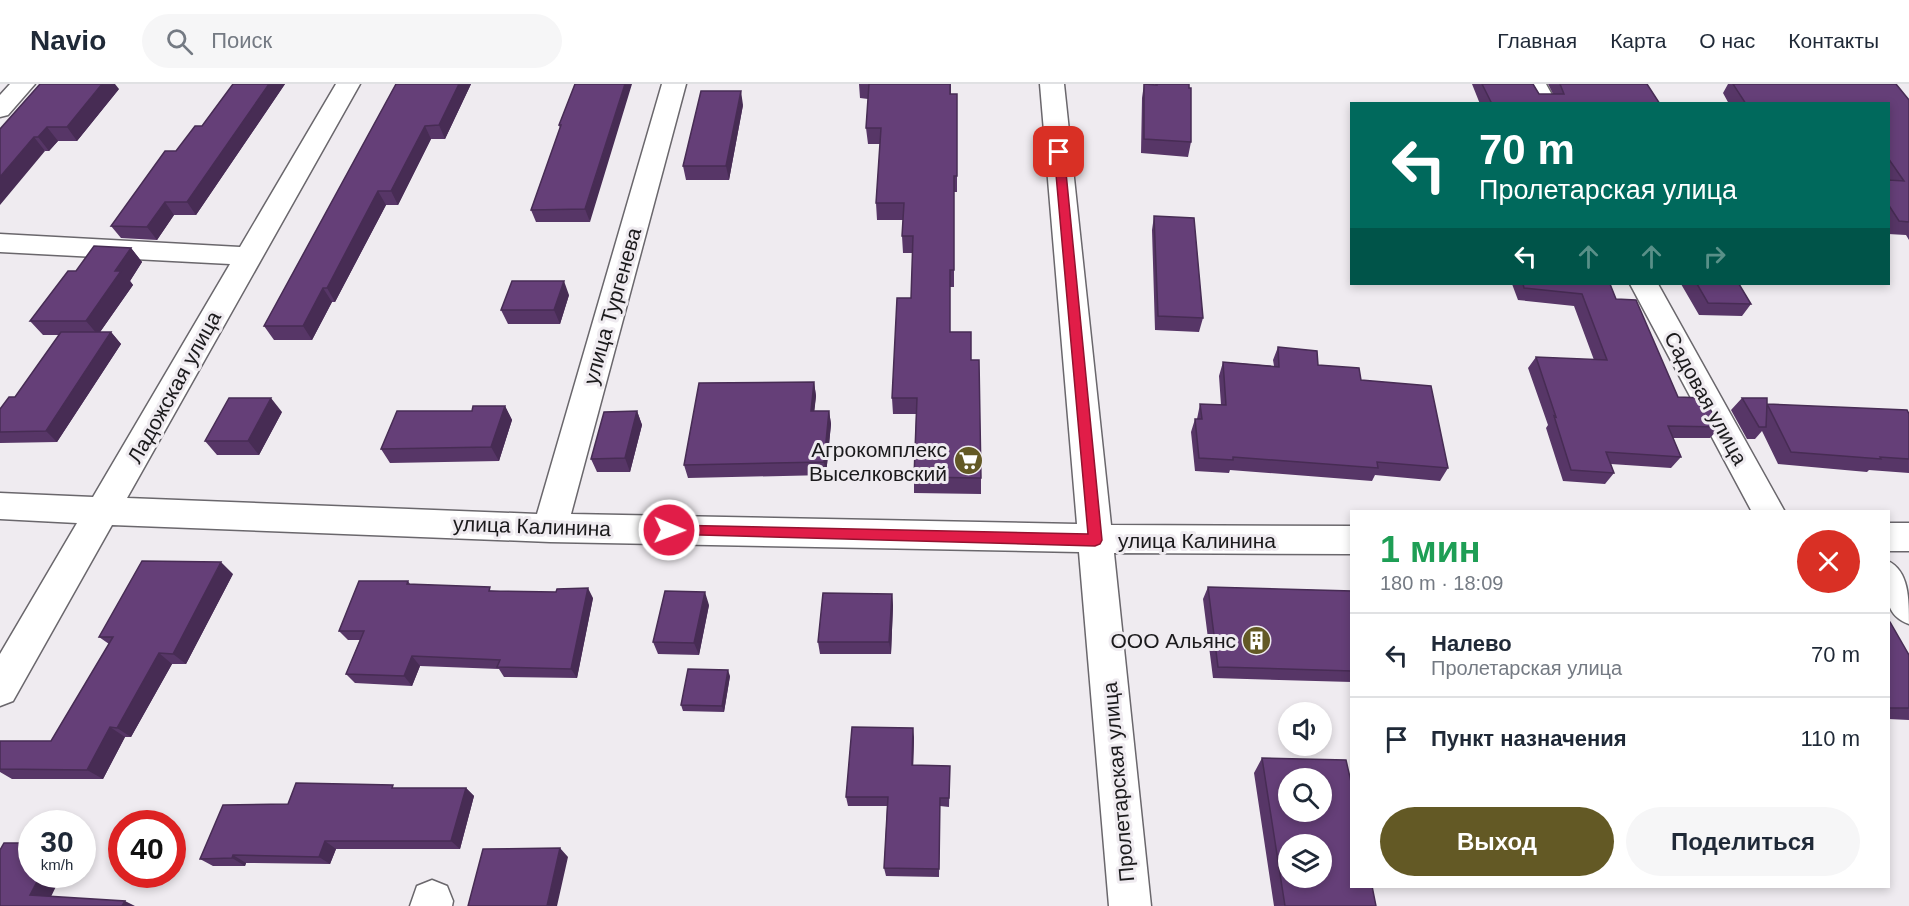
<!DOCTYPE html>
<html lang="ru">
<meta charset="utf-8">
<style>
:root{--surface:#fff;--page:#f6f6f7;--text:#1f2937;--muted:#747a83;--line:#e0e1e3;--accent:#635925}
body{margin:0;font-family:Arial,sans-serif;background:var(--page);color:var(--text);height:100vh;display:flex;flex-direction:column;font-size:22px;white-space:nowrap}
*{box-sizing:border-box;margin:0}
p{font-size:20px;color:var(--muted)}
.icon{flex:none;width:33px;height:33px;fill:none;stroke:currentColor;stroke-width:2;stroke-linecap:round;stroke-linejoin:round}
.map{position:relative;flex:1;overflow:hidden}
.details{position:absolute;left:1350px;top:426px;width:540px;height:378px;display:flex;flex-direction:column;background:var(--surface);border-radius:0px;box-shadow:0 3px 9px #0003}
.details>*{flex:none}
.guide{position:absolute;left:1350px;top:18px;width:540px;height:183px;border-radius:0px;box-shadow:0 3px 9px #0003;background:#00695c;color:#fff;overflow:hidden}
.fabs{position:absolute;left:1278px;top:618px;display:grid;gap:12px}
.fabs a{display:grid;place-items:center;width:54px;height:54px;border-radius:50%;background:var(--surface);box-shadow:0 3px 9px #0003;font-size:30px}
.speed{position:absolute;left:18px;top:726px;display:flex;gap:12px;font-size:30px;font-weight:700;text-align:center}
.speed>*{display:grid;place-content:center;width:78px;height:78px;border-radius:50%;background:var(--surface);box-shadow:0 3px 9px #0003;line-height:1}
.speed small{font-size:15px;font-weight:400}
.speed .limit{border:9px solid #d22;background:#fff;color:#111}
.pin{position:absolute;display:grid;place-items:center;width:51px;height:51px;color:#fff;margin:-26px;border-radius:12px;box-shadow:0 3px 9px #0006}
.me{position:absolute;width:66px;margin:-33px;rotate:91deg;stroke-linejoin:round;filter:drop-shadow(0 0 4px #0008)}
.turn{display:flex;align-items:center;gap:21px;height:126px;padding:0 30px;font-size:27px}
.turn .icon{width:78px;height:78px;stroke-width:2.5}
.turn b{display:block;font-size:42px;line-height:51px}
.lanes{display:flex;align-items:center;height:57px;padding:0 30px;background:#0003;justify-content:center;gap:30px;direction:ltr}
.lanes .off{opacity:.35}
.round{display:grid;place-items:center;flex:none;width:63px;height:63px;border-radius:32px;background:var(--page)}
.summary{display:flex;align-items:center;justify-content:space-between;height:102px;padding:0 30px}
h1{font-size:36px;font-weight:600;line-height:45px;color:#1e9e55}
.action{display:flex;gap:12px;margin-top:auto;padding:12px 30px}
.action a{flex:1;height:69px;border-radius:36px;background:var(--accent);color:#fff;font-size:24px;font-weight:600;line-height:69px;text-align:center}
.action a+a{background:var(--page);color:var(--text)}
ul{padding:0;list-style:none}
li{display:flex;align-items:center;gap:18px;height:84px;padding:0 30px;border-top:2px solid var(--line)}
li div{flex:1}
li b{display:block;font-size:22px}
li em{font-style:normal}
header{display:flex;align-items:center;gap:36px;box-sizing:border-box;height:84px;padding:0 30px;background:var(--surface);border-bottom:2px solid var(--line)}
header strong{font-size:28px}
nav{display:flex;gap:33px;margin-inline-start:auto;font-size:21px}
.search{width:420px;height:54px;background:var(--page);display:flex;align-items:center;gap:15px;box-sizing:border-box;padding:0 21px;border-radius:33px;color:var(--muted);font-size:22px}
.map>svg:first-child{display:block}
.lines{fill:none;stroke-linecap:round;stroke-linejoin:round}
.minor-casing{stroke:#6a676c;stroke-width:3}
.minor{fill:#fff;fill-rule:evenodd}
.wall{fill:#573667}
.shaded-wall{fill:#472c54}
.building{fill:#653f78;stroke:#472c54;stroke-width:1.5;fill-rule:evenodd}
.route{fill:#e11d48;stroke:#92132f;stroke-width:1.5}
.labels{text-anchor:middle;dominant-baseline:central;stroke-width:6;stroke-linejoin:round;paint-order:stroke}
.street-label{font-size:21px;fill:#1b1a1c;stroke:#efebf0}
.poi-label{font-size:21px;fill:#1b1a1c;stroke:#efebf0;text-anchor:end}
</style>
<header>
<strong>Navio</strong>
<div class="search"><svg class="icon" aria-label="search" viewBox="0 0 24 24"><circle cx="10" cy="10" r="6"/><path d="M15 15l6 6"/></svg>Поиск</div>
<nav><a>Главная</a><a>Карта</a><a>О нас</a><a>Контакты</a></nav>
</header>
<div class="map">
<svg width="1909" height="822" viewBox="0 0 1909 822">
<rect width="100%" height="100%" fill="#efebf0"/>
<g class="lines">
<defs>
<path id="minor" d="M10,0H35L8,31L0,33V11Z
M336,0H360L127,414L537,430L662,0H686L571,430L1077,440L1040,0H1064L1111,441L1352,442V470L1114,469L1151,822H1109L1079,468L550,458L112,441L13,617L0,622V570L77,439L0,435V409L93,413L230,180L0,168V150L240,163Z
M1522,0H1546L1557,20H1533Z
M1630,200H1658L1785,428H1752Z
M1888,439H1909V467H1888Z
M1888,477C1909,487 1909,515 1909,540C1880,530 1888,503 1888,477Z
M432,796L447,802L453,817L452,822H410L417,802Z"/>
</defs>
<use href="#minor" class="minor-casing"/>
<use href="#minor" class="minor"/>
</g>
<path class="wall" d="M233,0H285L196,131H174L157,156L121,154L111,142L176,67L202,42Z
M396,0H471L445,55H431L398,121H386L335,218H332L312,256H274L264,242Z
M575,0L590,138H536L531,126L560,44L559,41Z
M859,0H951V10H957V108H954V203H950V248L971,276L981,394V410L914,409V393L916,330H893L892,314L911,214L913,169H903L902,152L903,136H877L876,119L880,60H868L866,44L868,15L860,14Z
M1144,0L1155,1V0H1189L1191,58L1188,73L1141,69L1142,14Z
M1472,0H1533L1539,10H1553L1548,0H1647L1660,20H1480Z
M1728,0H1896L1909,16V156L1906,151L1888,150V20H1729L1723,9Z
M119,5L77,57H58L49,67H45L0,45Z
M743,21L729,96H686L683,82Z
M1154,132L1203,234L1199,248L1155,246L1152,146Z
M131,164L142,178L130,197L133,201L100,248H111L121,260L57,358L0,359V325L15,313L59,251H43L30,237L76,187Z
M1512,200H1610L1616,215L1678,313L1720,343L1710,354H1673L1681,373L1671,384L1611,380L1614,389L1605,400L1563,397L1546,344L1548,341L1528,284L1536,273L1594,276L1574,222L1518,216Z
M1681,200H1739L1751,220L1742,232L1699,231Z
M569,211L560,240H508L501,226Z
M1278,263L1318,281L1361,296L1448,384L1440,397L1375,391L1372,397L1230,386L1229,389L1195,387L1191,348L1195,335H1197L1200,320L1221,321L1219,292L1223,278L1274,282L1273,276Z
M814,298L816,312L814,327H829L831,340L826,391L688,394L684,381Z
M1742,314L1767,320L1909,330V389L1869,386L1867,388L1778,380L1762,347L1755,355H1747L1731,326Z
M505,322L512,336L499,377L390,379L381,365L472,327Z
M637,327L642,341L630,388H597L591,375Z
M282,328L259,371H217L205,357Z
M233,490L186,580H172L131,653H125L103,695H12L0,688V657H51L109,560L99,553Z
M408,497L410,500L593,514L577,594L504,593L499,585L420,582L412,602L355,599L346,590L360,556H348L339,547Z
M1208,503L1352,507V598L1213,594L1203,515Z
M892,510L893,522L891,570H820L818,558Z
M709,521L699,571L658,570L653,558Z
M1888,538L1909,571V636L1888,635Z
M730,592L724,628L683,627L681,621Z
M914,653L913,681L950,682L949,723L940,722L939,793L886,792L884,784L887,722H848L846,713Z
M1262,674L1376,822H1274L1254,689Z
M397,704H466L474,712L460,765H336L330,780L246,779L245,782H213L200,775L288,720Z"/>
<path class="shaded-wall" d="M102,0H115L119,5L77,57L67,43Z
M269,0H285L196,131L187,118Z
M459,0H471L445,55L439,41Z
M625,0H632L590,138L585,125Z
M741,7L743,21L729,96L726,82Z
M425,42L431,55L398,121L391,107Z
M47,43L58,57L49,67L38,53Z
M34,53L45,67L0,121V93Z
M378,107L386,121L335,218L327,204Z
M165,118L174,131L157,156L147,143Z
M131,164L142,178L130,197L133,201L98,251L86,237L115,187Z
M564,197L569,211L560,240L554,226Z
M323,204L332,218L312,256L303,242Z
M111,248L121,260L57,358L46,347Z
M814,298L816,312L813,340L811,327Z
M271,314L282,328L259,371L248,357Z
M505,322L512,336L499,377L491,363Z
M637,327L642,341L630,388L625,374Z
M829,327L831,340L826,391L824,378Z
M221,478L233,490L186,580L173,570Z
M588,504L593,514L577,594L571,585Z
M705,508L709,521L699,571L694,559Z
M892,510L893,522L891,570L889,558Z
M159,569L172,580L131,653L117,644Z
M412,572L420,582L412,602L404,592Z
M728,586L730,592L724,628L722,622Z
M110,643L125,653L103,695L87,686Z
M913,644L914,653L913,690L912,681Z
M466,704L474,712L460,765L451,757Z
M325,757L336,765L330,780L319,773Z
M560,764L568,773L557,822H547Z
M233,771L246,779L245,782L232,774Z
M41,790H62L48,819L30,811Z
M125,817L135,822H122Z"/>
<path class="building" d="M40,0H102L67,43H47L38,53H34L0,93V45Z
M233,0H269L187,118H165L147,143L111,142L165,67H176L195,42H202Z
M396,0H459L439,41L425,42L391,107H378L327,204H323L303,242H264Z
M575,0H625L585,125L531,126L561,41H559Z
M869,0H950V10H957V92H954V186H950V248H971V276H979L981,394L914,393L917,314H892L897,214H911L913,152H902L904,119H876L881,44H866Z
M1144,0L1157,1V0H1189V4H1191V58L1144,55Z
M1482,0H1533L1539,10H1564L1560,0H1647L1660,20H1492Z
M1733,0H1896L1909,16V138L1899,137L1888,120V96L1904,97L1888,74V20H1746Z
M701,7H741L726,82H683Z
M1154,132L1194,134L1203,234L1158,232Z
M94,162L131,164L115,187H121L86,237H30L68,187H76Z
M512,197H564L554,226H501Z
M1523,200H1610L1616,215L1636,216L1678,313L1704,314L1720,343L1668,342L1681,373L1606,368L1614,389L1571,386L1554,332L1556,333L1536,273L1607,276L1582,210L1524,204Z
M1697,200H1739L1751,220L1708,219Z
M61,248H111L46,347L0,348V325L9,313H15Z
M1278,263L1317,267L1318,281L1359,284L1361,296L1431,302L1448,384L1377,378L1378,384L1233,373V376L1199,374L1195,335H1202L1200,320L1226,321L1223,278L1279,283Z
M814,298L811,327H829L824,378L684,381L699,299Z
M229,314H271L248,357H205Z
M1742,314H1767V320L1907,326L1909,330V375L1880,373L1881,375L1791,368L1767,320L1766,343H1759Z
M473,322H505L491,363L381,365L397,327H472Z
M637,327L625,374L591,375L604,328Z
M142,477L221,478L173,570L159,569L117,644L110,643L87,686L0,685V657H51L113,553H99Z
M359,497H408L407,500L490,503L489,507L556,508L557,505L588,504L571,585L497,583L500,576L412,572L404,592L346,590L364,547H339Z
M1208,503L1352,507V587L1218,583Z
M665,507L705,508L694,559L653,558Z
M823,509L892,510L889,558H818Z
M1888,538H1890L1909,571V624H1888Z
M688,585L728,586L722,622L681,621Z
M852,643L913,644L912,681L950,682L949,714H940L939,785L884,784L888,713H846Z
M1262,674L1346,676L1352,702V802H1372L1376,822H1285ZM1288,694H1322V728H1288ZM1288,760H1322V794H1288Z
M296,699L393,701L392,704H466L451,757H325L319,773L233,771L232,774L200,775L223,721L288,720Z
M4,759H32V790H41L30,811L125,817L122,822H0V766Z
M560,764L547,822H468L483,765Z"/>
<path class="route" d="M1059,65L1064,68L1102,456L1100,460L1095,462L664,450L662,446L664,442L669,441L1088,450L1054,68Z"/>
<defs>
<symbol id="supermarket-disc" viewBox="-11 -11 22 22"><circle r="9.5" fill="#635925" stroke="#efebf0"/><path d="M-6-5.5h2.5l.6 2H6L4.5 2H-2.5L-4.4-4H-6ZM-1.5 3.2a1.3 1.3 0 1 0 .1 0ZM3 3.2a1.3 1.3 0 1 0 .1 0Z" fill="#fff"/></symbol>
<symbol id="building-disc" viewBox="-11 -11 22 22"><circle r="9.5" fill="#635925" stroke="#efebf0"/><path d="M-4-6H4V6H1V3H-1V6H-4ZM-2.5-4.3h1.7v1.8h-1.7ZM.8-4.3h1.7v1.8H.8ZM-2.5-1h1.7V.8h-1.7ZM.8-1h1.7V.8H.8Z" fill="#fff"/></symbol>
</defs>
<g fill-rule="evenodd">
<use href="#supermarket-disc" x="952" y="360" width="33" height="33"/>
<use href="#building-disc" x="1240" y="540" width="33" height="33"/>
</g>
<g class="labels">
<g class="street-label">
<text transform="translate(612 222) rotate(-74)">улица Тургенева</text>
<text transform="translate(174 303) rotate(-61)">Ладожская улица</text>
<text transform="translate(1706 314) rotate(61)">Садовая улица</text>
<text transform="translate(532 442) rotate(2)">улица Калинина</text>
<text x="1197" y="456">улица Калинина</text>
<text transform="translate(1118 698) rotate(-95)">Пролетарская улица</text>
</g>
<g class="poi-label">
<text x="947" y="365">Агрокомплекс<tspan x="947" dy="24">Выселковский</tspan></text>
<text x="1236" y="556">ООО Альянс</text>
</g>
</g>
</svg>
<div class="fabs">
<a><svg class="icon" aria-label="sound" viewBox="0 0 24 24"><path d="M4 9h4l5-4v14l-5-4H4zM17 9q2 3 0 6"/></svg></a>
<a><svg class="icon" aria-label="search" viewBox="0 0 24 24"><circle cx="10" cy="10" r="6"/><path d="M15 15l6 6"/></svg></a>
<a><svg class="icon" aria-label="layers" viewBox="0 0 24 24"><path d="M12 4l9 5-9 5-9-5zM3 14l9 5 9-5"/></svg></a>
</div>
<div class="speed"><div>30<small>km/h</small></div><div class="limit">40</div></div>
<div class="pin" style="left:1059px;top:68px;background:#d93025"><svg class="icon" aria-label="arrive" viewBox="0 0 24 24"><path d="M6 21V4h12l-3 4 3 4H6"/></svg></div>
<svg class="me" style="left:669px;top:446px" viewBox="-20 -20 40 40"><circle r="17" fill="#e11d48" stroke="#fff" stroke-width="3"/><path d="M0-11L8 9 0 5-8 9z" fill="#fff"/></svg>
<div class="guide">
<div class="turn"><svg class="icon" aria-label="left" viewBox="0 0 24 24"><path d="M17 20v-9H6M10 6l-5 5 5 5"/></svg><div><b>70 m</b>Пролетарская улица</div></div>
<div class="lanes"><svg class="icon" aria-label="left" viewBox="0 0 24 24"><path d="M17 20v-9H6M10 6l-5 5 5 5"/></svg><svg class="icon off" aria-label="ahead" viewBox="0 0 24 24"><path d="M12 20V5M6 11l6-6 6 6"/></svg><svg class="icon off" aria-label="ahead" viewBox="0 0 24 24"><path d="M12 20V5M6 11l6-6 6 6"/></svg><svg class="icon off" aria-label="right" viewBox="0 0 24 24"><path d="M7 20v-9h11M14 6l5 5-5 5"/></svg></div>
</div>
<section class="details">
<div class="summary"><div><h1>1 мин</h1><p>180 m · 18:09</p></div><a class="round" style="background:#d93025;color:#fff"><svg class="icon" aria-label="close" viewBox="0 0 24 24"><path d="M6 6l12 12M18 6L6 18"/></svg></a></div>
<ul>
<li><svg class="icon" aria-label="left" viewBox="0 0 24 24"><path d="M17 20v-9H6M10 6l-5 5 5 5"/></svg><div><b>Налево</b><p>Пролетарская улица</p></div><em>70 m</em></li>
<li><svg class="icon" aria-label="arrive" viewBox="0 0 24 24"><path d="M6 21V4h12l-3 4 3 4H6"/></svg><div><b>Пункт назначения</b></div><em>110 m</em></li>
</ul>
<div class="action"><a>Выход</a><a>Поделиться</a></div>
</section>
</div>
